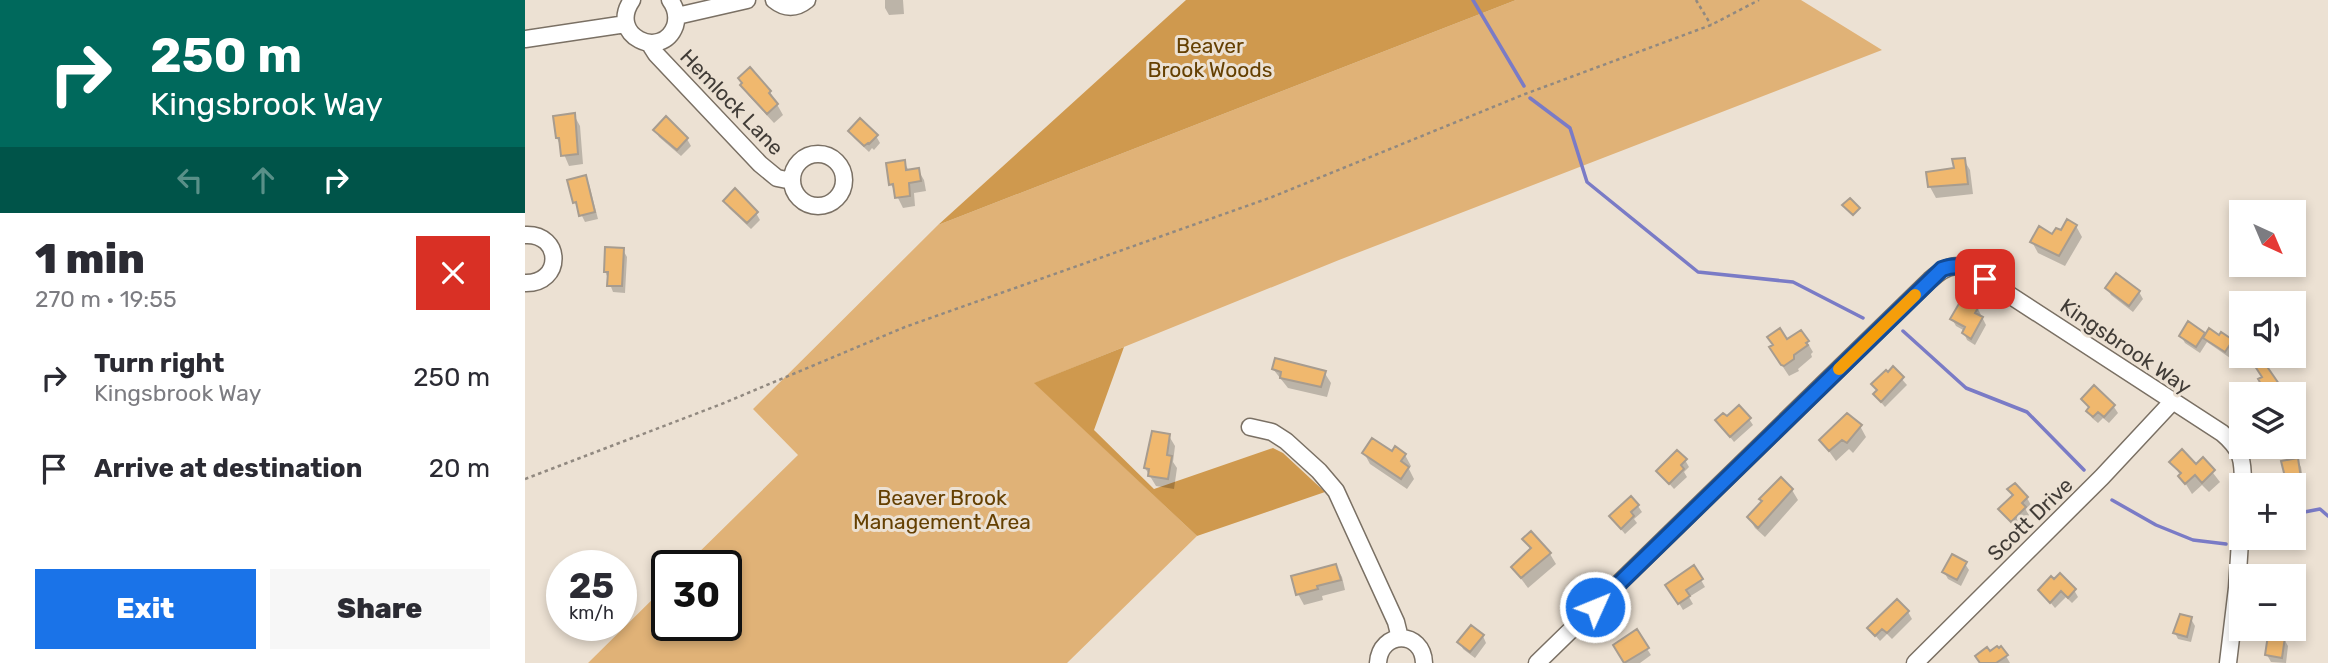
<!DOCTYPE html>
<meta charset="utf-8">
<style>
:root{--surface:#fff;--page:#f7f7f7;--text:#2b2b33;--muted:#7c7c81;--accent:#1a73e8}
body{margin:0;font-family:Rubik,sans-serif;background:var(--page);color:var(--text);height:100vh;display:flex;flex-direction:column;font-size:26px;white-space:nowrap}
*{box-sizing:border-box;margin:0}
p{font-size:23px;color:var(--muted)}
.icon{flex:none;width:38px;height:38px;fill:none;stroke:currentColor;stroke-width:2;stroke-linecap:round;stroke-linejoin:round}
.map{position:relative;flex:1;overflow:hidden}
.sheet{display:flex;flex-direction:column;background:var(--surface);width:525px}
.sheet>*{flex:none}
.hud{background:#00695c;color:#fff;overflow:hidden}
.needle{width:46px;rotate:136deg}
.controls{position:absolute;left:1704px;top:200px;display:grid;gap:14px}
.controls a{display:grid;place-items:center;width:77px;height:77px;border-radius:0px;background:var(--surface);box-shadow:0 4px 10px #0003;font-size:35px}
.speed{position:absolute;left:21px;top:550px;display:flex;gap:14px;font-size:35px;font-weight:700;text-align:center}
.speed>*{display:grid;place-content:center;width:91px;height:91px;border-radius:50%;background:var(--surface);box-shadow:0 4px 10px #0003;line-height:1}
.speed small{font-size:18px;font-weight:400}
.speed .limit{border:4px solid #111;border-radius:10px;background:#fff;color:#111}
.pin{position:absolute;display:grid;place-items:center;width:60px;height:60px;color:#fff;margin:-30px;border-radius:14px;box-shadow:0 4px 10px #0006}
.me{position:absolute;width:77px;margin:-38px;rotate:46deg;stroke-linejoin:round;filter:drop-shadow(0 0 5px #0008)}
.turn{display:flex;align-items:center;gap:24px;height:147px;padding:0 35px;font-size:32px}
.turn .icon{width:91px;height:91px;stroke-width:2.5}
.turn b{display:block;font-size:49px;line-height:60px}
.lanes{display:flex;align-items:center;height:66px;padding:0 35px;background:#0003;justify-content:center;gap:35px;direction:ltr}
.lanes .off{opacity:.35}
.round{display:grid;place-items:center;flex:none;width:74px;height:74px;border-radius:0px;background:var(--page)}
.summary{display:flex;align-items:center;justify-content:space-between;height:119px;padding:0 35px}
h1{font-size:42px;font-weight:800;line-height:52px}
.primary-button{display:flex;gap:14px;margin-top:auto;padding:14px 35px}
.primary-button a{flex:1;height:80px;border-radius:0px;background:var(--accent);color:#fff;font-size:28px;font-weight:800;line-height:80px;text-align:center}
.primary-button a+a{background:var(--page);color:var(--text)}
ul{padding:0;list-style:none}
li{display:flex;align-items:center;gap:21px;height:91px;padding:0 35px}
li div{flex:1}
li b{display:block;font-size:26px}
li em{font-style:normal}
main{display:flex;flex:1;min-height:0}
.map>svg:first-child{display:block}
.green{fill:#e0b277}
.forest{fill:#cf994e}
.shadow{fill:#0003}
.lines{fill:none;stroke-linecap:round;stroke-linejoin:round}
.stream{stroke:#7a7bc6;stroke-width:3.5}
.building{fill:#f0b86e;stroke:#a79c8f;stroke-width:2}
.minor-casing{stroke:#7a7064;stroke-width:19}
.path{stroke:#918980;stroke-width:2.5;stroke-dasharray:3.5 3.5;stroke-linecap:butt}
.minor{stroke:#fff;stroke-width:16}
.route-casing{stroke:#114b97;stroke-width:18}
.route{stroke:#1a73e8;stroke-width:12}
.slow{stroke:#f59e0b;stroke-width:12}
.labels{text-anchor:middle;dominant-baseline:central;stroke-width:6;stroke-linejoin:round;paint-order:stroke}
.park-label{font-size:21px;fill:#654002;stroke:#ece1d3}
.street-label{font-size:21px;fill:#413c37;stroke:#ece1d3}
</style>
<main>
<section class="sheet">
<div class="hud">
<div class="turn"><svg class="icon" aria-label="right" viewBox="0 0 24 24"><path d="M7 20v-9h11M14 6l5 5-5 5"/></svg><div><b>250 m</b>Kingsbrook Way</div></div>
<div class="lanes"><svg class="icon off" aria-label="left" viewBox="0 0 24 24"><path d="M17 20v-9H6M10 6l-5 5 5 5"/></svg><svg class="icon off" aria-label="ahead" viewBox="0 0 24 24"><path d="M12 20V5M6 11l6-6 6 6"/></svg><svg class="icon" aria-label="right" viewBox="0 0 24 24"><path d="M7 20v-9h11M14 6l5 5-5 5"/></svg></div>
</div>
<div class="summary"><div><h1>1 min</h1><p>270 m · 19:55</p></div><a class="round" style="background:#d93025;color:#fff"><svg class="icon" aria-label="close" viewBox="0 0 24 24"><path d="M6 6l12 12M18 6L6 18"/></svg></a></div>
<ul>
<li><svg class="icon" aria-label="right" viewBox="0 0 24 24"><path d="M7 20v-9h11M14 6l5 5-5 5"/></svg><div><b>Turn right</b><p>Kingsbrook Way</p></div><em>250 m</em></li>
<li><svg class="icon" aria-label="arrive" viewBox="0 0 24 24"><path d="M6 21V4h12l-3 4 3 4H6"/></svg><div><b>Arrive at destination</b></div><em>20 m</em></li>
</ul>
<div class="primary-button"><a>Exit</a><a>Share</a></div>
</section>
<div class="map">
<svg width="1803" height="663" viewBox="0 0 1803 663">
<rect width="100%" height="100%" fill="#ece1d3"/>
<path class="green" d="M991,0H1276L1357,50L814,260L510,383L672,536L542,663H63L142,585V625H201V565H161L273,455L228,409L413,225Z"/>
<path class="forest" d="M661,0H991L413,225Z
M599,347L569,430L629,489L748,448L758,453L800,492L672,536L509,383Z"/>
<path class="shadow" d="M360,0H378L379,14L364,15L360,8Z
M225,69L245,92L258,115L249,123L224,96L217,85Z
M49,115L55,126L58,164L44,166L32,138Z
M141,119L162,139L166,146L156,156L134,137L130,130Z
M325,132L351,136L355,143L349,150L347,148L344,152L329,138Z
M1439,160L1445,170L1448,194L1411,198L1405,187L1403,173L1431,170Z
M379,162L384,171L393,170L399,180L401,191L389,193L390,206L378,208L366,184Z
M60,177L64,184L73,219L60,222L50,202Z
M200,201L231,213L235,220L226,229L204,208Z
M1551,226L1557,237L1540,266L1513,253L1507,242L1528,237Z
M98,250L102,257L100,293L88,292L80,271Z
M1582,288L1614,292L1618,299L1608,312L1586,295Z
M1450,303L1461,325L1450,345L1442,340L1439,333L1440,331L1431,326L1427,319Z
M1679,334L1681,336L1707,341L1711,348L1705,358L1682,342L1675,353L1660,343L1656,336Z
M1282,342L1288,352L1286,354L1287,357L1273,369L1274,371L1264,376L1252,358Z
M748,369L799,372L806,383L802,397L763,388Z
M1368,369L1382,385L1360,407L1350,395L1353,392L1348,385Z
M1570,388L1589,407L1593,413L1584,423L1578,418L1573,423L1567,418L1563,411L1565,409L1558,399Z
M1201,419H1224L1228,425L1209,442L1192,420Z
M1335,426L1341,437L1328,453L1324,449L1311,461L1296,440Z
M644,436L650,446L648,462L652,468L649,489L631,486L620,468Z
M839,453L880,455L886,466L884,469L889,479L882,489L845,464Z
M1160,460L1164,467L1159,472L1162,477L1149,489L1133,471Z
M1678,460L1695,482L1684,492L1677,485L1667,494L1647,462L1671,466Z
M1772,460L1776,467L1780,491L1769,493Z
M1267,490L1273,500L1240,537L1230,528L1224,518Z
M1485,490L1502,498L1506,505L1501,509L1504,515L1490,528L1475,509L1488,496Z
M1113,506L1117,512L1109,519L1112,523L1100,534L1086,517Z
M1000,539L1025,554L1031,564L1003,588L988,568L1006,551Z
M1440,564L1444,570L1436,586L1423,579L1419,572Z
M811,566L817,577L820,590L797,596L798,600L779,605L773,594Z
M1169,568L1180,587L1164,597L1168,604L1158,610L1143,585Z
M1515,590H1549L1553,597L1547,603L1541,597L1530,608Z
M1383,612L1387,619L1367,639L1362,634L1355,641L1344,628Z
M1666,619L1670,626L1666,642L1653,639L1650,633Z
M1111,632L1126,655L1115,663H1101L1090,646Z
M958,636L961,643L950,658L938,649L935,642Z
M1759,639L1763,646L1761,663L1746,662L1742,655Z
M1465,653L1481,656L1485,663H1456Z"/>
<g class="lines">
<path class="stream" d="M948,0L999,86
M1005,98L1045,128L1062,182L1173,272L1268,282L1338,318
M1378,331L1441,388L1502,412L1559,470
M1587,500L1631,525L1668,540L1701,544
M1769,514L1795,509L1803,516
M1730,540L1734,537"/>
</g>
<path class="building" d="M225,67L246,91L244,93L253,104L242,114L215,85L217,83L213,78Z
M50,113L53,154L36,156L34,138H31L28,116Z
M141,116L163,138L152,150L128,130Z
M335,118L353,135L344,144L343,143L339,146L323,131Z
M1440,158L1443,184L1403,187L1401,172L1429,168L1427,159Z
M380,160L381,170L394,168L396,181L384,183L385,196L370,198L368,184L364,185L361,163Z
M61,175L70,212L54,216L51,202L48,203L42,180Z
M210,188L233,212L222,223L198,201Z
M1325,198L1335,208L1328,215L1317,205Z
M1542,219L1552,225L1534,256L1505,242L1514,226L1527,234L1531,228L1536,230Z
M80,247L99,248L97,286H82L83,272H79Z
M1591,273L1615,291L1604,306L1580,288Z
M1439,295L1451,302L1449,306L1453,308L1450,313L1458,317L1446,339L1437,333L1440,327L1425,319Z
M1663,321L1680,333L1671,347L1654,336Z
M1255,328L1262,339L1276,330L1284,341L1281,343L1283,345L1269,355V359L1259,366L1256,365L1244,347L1248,345L1242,337Z
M1684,328L1694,335L1696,332L1708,340L1700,352L1678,338Z
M1734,355L1761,394H1742L1733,379L1737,377L1726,360Z
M750,358L801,371L796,387L755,378L756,372L747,369Z
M1368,366L1379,377L1356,402L1348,394L1352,390L1346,384L1361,370L1363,372Z
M1569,385L1590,405L1579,417L1573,412L1568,417L1561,411L1564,407L1556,399Z
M1214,405L1226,418L1205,437L1190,420L1198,413L1202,416Z
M1322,413L1337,425L1322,443L1317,440L1304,451L1294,440Z
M627,431L645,434L642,455L647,456L643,479L623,476L624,469L619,468Z
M847,438L867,451L870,446L881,454L876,461L884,467L876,479L837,453Z
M1657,449L1671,464L1678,457L1690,470L1677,483L1670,475L1660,484L1653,476L1656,473L1644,462Z
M1152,450L1162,459L1156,465L1159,469L1144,484L1131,471Z
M1773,458L1777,485H1762L1756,461Z
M1256,477L1268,489L1233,528L1222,517L1237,501L1234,499Z
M1490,483L1503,497L1497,503L1501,507L1486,522L1473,509L1488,495L1482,489Z
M1106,496L1114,505L1106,512L1109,516L1096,529L1084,516Z
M1006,531L1026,553L996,578L986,567L1006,548L997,539Z
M1427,554L1442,562L1432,580L1417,572Z
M811,564L816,580L792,586L793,589L771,595L766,576Z
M1169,565L1178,579L1161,590L1165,596L1153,604L1140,585Z
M1535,573L1551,589L1543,598L1536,591L1525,603L1513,590L1526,576L1529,579Z
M1372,599L1384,611L1362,633L1357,629L1350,636L1342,628Z
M1655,614L1667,617L1662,637L1648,633Z
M946,625L959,635L945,652L932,642Z
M1112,629L1124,648L1099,663L1088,645Z
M1743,635L1760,637L1757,658L1740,655Z
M1472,646L1474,648L1476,646L1483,655L1471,663H1455L1450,656L1462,647L1465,651Z"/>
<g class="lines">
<defs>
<path id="minor" d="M107,0C82,36 137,61 150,26C153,16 151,8 145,0
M249,0C260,9 271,9 282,0
M152,16L222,0
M0,39L101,24
M124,43L131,54L235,164L252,178L267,181
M267 180a26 26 0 1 1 52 0a26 26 0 1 1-52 0Z
M0,235C38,233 38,284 0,283
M725,427L747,432L761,441L794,471L811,491L871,622L875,638
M853,663C855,630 898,630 899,663
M1012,663L1405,280C1429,259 1435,265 1460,279L1697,433C1717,450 1718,459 1718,485
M1390,663L1577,477L1647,402
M1703,663L1712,588L1717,510"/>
</defs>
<use href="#minor" class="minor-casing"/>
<path class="path" d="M1171,0L1186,25
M0,479L199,403L380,327L747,197L1000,94L1186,25L1234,0"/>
<use href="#minor" class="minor"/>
</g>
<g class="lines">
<defs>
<path id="route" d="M1070,607L1417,269C1437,262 1443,269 1460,279"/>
</defs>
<use href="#route" class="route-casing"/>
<use href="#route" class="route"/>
<path class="slow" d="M1314,369L1390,295"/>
</g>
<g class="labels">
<g class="park-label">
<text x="685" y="45">Beaver<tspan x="685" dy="24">Brook Woods</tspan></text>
<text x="417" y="497">Beaver Brook<tspan x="417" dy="24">Management Area</tspan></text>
</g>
<g class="street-label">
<text transform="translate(207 102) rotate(46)">Hemlock Lane</text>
<text transform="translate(1601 346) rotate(34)">Kingsbrook Way</text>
<text transform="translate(1505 519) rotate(-44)">Scott Drive</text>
</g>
</g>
</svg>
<div class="controls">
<a><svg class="needle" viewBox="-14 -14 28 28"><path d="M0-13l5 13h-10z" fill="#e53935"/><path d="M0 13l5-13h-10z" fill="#7c7c81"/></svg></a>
<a><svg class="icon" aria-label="sound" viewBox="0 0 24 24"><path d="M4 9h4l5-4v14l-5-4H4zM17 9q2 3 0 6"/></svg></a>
<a><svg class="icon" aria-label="layers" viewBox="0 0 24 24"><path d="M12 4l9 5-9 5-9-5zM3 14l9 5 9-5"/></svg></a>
<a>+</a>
<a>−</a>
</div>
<div class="speed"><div>25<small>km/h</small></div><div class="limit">30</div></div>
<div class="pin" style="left:1460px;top:279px;background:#d93025"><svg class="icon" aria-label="arrive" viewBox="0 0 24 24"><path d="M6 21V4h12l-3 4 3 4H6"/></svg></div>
<svg class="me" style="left:1070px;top:607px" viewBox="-20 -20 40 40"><circle r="17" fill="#1a73e8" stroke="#fff" stroke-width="3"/><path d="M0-11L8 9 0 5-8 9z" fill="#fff"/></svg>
</div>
</main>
